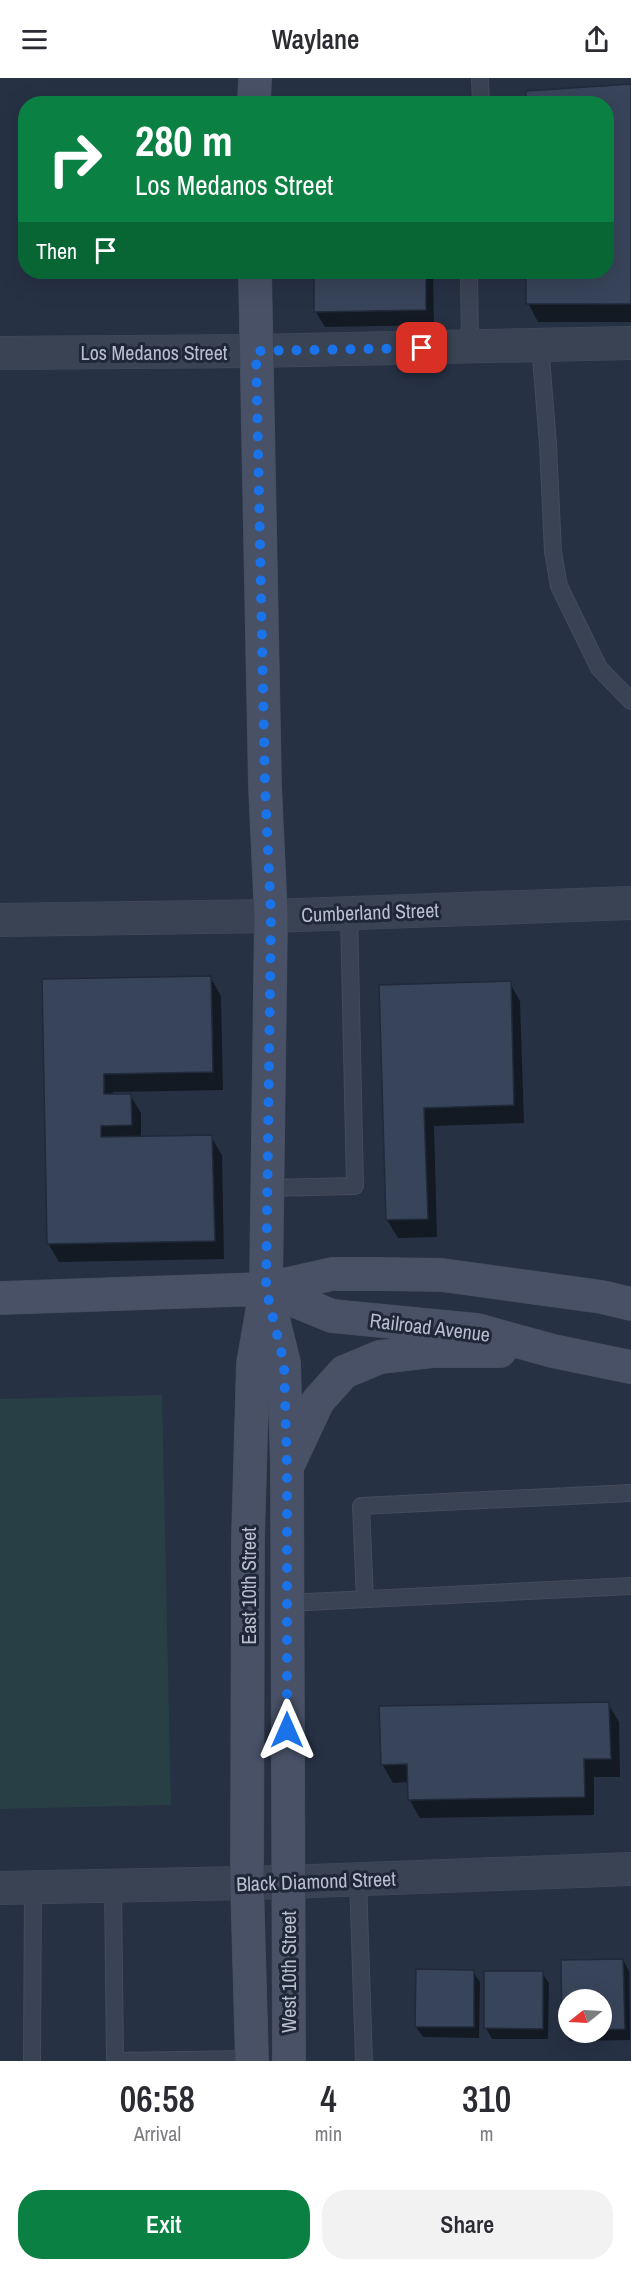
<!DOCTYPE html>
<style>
:root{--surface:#fff;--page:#f2f2f3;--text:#2b2b33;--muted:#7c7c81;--accent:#0b8043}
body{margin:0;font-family:"Archivo Narrow",sans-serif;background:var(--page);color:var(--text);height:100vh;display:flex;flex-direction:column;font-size:22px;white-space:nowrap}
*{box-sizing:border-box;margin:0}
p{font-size:20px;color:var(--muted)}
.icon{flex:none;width:33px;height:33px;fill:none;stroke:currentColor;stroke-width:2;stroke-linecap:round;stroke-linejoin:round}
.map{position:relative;height:1983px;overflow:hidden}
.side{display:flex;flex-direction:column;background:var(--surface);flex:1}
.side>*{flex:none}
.top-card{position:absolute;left:18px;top:18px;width:596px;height:183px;border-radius:24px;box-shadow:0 6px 24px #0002;background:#0b8043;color:#fff;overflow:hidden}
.needle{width:39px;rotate:252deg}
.tools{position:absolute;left:558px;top:1911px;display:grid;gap:12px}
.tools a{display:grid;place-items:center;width:54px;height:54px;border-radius:50%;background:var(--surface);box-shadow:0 6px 24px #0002;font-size:30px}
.pin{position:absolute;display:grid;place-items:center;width:51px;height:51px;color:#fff;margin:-26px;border-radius:12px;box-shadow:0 3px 9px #0006}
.me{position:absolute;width:66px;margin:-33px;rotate:0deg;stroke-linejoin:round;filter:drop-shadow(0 0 4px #0008)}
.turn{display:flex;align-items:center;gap:21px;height:126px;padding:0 18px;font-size:27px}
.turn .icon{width:78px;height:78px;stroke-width:2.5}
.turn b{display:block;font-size:42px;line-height:51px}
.then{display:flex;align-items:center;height:57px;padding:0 18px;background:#0003;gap:12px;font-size:22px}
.eta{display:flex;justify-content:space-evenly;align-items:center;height:102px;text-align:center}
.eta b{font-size:36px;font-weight:600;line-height:42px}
.button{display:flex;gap:12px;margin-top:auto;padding:12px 18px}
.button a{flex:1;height:69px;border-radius:24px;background:var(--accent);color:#fff;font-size:24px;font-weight:600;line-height:69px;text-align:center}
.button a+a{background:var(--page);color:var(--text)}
header{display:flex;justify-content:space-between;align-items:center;height:78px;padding:0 18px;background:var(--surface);font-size:27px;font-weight:600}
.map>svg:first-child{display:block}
.green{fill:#283f45}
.shadow{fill:#0007;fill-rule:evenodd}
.building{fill:#38445a;stroke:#212a3b;stroke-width:1.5}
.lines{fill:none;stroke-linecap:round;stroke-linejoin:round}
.lane-casing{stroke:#444c5c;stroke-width:18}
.street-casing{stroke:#444c5c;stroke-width:34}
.secondary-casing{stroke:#444c5c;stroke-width:34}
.lane{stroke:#3a4353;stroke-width:16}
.street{stroke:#3a4353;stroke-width:33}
.secondary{stroke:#485166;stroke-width:33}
.route{stroke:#1a73e8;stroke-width:10;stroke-dasharray:0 18}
.labels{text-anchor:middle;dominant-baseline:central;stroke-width:6;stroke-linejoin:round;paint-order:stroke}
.street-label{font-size:20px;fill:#b8becd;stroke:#1f2839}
</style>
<header><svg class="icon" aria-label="menu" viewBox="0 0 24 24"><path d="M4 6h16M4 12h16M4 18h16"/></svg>Waylane<svg class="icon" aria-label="share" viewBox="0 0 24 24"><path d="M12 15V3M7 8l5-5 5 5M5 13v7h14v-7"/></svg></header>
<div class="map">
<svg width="631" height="1983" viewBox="0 0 631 1983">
<rect width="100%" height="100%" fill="#263144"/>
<path class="green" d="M162,1317L171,1727L0,1731V1321Z"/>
<path class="shadow" d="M631,7V244H538L528,225V194H606Z
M315,194H433L434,247L325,249L316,234Z
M211,900L221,918L223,1012L113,1014V1017H130L141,1035V1060L211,1059L222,1077L224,1181L59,1184L48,1165L43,902Z
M510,905L520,923L524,1045L434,1048L437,1159L398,1160L387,1142L380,909Z
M608,1626L619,1644L620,1699H594V1737L420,1740L409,1721V1704L393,1705L382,1686Z
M623,1882L629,1893L630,1962L570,1963L563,1952L562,1883ZM568,1922H602V1954H568Z
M473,1894L480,1904L479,1960L423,1959L416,1949Z
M486,1894L542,1895L549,1905L548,1961H492L486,1950Z"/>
<path class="building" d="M631,6V226H526V194H606V26H526V13Z
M314,194H426V232L314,234Z
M211,898L213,994L104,996V1016H131L132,1047L101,1048V1059L212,1057L215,1163L47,1166L42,901Z
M511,903L514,1027L424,1030L428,1141L386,1142L379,907Z
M609,1624L611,1681H584L585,1719L408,1722L407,1686L381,1687L379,1628Z
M623,1881L625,1951L602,1952V1922H568V1952H562L561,1882Z
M416,1891L474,1892V1949H415Z
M484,1893H543V1951L484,1950Z"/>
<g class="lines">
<defs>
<path id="lane" d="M480,0L481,26
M469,194L470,269
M540,267L548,366L553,474L559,508L599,590L631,623
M267,1110L355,1108L349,835
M365,1521L361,1428L631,1415
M287,1525L631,1508
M358,1801L364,1983
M113,1808L115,1983L252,1981
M32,1983L33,1809"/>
<path id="street" d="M0,275L256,273L631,265
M0,842L271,838L631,825
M0,1810L287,1804L631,1791"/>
<path id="secondary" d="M254,26L255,0
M266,1211L332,1238L477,1252L553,1273L631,1289
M0,1220L266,1211L332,1196H377L442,1197L602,1219L631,1226
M269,1224L284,1285L287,1389L289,1983
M289,1385L318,1323L344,1294L380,1279L433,1273H500
M252,1983L247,1805L248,1460L253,1286L266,1211L271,838L265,708L255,194"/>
</defs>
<use href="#lane" class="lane-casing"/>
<use href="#street" class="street-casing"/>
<use href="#secondary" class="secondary-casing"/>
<use href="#lane" class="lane"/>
<use href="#street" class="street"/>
<use href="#secondary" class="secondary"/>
</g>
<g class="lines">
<path class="route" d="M287,1652V1389L284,1285L266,1211L271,838L265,708L256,273L422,270"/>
</g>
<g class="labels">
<g class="street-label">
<text x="154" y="274">Los Medanos Street</text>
<text transform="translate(370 834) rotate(-2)">Cumberland Street</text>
<text transform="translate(430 1249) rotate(7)">Railroad Avenue</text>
<text transform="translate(248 1508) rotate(-90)">East 10th Street</text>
<text transform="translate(316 1803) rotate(-2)">Black Diamond Street</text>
<text transform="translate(288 1894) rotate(-90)">West 10th Street</text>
</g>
</g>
</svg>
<div class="tools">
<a><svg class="needle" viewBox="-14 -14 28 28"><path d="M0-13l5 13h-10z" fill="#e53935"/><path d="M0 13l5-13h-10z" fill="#7c7c81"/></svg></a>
</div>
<div class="pin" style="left:422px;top:270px;background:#d93025"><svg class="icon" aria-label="arrive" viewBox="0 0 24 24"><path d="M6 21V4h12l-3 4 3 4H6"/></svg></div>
<svg class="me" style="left:287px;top:1652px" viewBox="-20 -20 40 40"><path d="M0-17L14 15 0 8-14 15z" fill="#1a73e8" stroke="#fff" stroke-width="4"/></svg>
<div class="top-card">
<div class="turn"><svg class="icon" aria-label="right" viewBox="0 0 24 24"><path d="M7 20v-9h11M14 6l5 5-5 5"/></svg><div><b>280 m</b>Los Medanos Street</div></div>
<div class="then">Then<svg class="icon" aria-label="arrive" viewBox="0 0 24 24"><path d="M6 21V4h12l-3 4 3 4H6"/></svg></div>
</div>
</div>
<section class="side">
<div class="eta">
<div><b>06:58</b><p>Arrival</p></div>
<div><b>4</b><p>min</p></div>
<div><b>310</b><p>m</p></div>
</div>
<div class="button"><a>Exit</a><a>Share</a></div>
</section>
